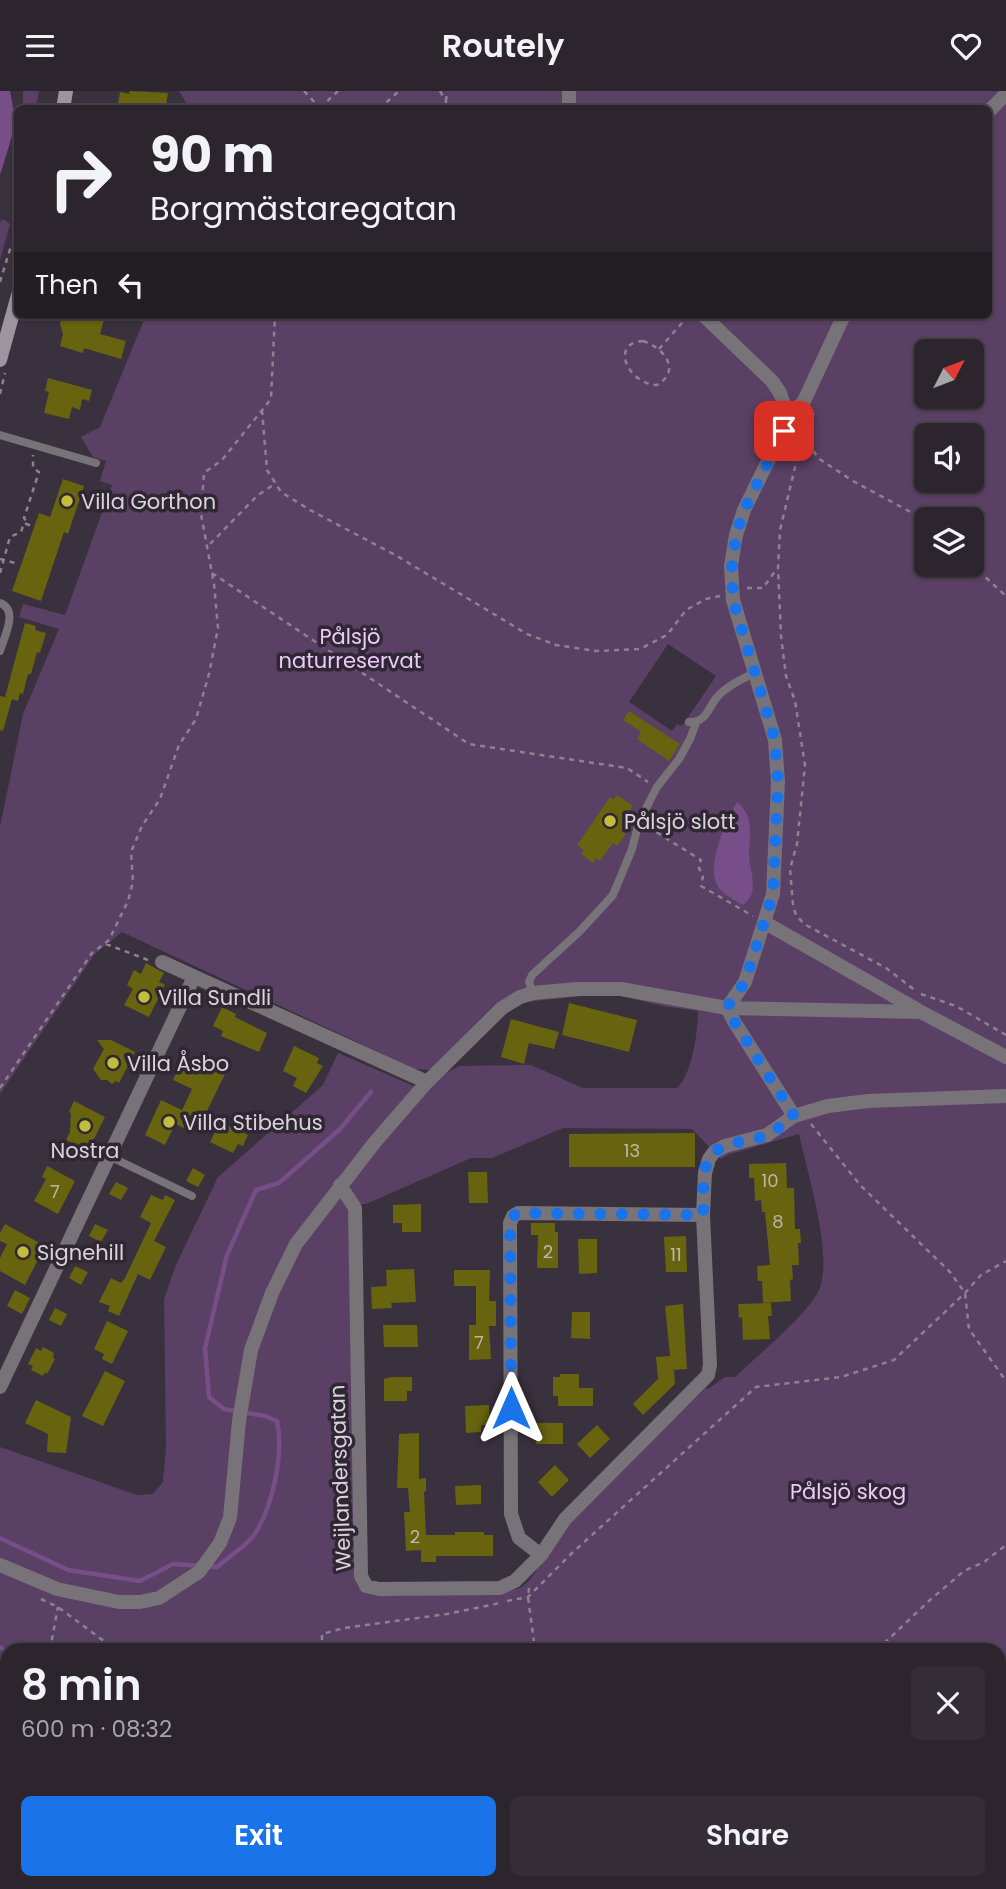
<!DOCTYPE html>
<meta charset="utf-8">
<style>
:root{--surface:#2c252e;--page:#342d36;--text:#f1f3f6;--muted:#a6a5aa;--line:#48424a;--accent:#1a73e8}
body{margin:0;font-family:Poppins,sans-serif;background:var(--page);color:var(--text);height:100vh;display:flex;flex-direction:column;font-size:26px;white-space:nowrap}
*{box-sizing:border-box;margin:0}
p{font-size:23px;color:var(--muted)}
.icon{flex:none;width:38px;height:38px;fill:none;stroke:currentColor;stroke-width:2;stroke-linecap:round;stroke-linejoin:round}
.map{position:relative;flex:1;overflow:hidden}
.details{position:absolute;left:0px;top:1552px;width:1006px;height:247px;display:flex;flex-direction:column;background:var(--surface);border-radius:21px 21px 0 0;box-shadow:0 2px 5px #0004,0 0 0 2px var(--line)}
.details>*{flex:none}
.guide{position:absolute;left:14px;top:14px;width:978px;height:214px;border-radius:10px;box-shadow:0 2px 5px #0004,0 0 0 2px var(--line);background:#2c252e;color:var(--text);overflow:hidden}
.needle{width:46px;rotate:48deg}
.fabs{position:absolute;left:914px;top:248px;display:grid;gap:14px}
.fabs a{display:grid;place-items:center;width:70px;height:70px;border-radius:10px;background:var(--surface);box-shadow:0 2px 5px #0004,0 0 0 2px var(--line);font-size:35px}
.pin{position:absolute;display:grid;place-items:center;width:60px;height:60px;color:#fff;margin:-30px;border-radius:14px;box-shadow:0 4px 10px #0006}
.me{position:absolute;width:77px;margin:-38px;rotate:0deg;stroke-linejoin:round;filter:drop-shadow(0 0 5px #0008)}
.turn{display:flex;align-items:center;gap:24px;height:147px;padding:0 21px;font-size:32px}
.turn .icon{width:91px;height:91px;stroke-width:2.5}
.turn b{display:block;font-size:49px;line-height:60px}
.then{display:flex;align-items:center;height:66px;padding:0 21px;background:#0003;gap:14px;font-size:26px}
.round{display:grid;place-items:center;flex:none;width:74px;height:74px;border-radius:10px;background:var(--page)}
.summary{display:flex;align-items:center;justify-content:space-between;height:119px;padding:0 21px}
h1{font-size:42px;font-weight:600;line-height:52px}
.button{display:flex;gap:14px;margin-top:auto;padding:14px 21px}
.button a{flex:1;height:80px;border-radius:10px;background:var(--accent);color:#fff;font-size:28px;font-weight:600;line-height:80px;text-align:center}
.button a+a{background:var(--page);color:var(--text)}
header{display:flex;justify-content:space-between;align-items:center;height:91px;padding:0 21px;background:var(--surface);font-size:32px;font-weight:600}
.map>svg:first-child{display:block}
.green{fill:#5a4065;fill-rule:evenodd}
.water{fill:#774e87}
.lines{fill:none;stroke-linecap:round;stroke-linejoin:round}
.stream{stroke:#774e87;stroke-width:4.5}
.building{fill:#67630e}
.path{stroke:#8b838e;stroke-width:2.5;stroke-dasharray:5 5;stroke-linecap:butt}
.lane{stroke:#777379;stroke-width:8}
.street{stroke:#777379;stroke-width:14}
.secondary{stroke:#9c95a0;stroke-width:14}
.rail-casing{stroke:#aca6af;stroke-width:7}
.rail{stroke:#302734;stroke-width:4.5;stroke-dasharray:13;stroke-linecap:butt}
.route{stroke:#1a73e8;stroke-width:12;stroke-dasharray:0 21.6}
.poi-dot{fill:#c3bd3e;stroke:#302734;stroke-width:2.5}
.labels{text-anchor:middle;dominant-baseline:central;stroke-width:7;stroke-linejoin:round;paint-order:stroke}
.number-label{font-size:18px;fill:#bcb7a8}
.poi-label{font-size:21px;fill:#d9d3db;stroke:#302734;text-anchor:start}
.park-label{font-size:21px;fill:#ecc9fb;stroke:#302734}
.street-label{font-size:21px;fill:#d9d3db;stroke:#302734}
</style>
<header><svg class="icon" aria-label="menu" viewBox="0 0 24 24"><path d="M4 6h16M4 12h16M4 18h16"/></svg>Routely<svg class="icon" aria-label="heart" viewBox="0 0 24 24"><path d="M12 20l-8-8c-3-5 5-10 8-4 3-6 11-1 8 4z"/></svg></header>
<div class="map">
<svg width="1006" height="1798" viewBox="0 0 1006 1798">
<rect width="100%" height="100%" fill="#3a313e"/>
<path class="green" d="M23,0H39L36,17H23Z
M179,0H1006V1798H155L149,1792H999V1559H7V1691L0,1693V1356L137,1404L153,1403L163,1391L166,1356L164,1208L176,1174L218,1086L323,994L338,962L416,996L460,975L531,974L583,997H677C692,984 698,940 698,920L662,915L610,902L517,912L433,979L415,978L122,841L94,864L0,1003V736L23,623L59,538L19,526L23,513L65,524L112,394L100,390L106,370L93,366L81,346L100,336L146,224H989V18H190ZM926,261H971V306H926ZM926,345H971V390H926ZM926,429H971V474H926ZM668,553L716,585L682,635L677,633L672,640L629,611ZM563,1037L692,1038L721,1068L730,1063L799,1043C807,1081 835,1168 818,1201C805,1226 757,1265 735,1286H725L708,1298L706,1297L577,1421L529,1490L520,1497L502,1502L370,1503C360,1501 357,1497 355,1487L360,1113H366L471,1067H492Z
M3,128L10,133L0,169V131Z"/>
<path class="water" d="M0,0H10L16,32L0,84Z
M737,711C754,724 750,743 749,762C749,781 761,800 743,814C734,809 722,803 717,794C706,771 727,730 737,711Z"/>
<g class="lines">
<path class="stream" d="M0,1447L68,1479L140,1490L173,1473L217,1476C228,1466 245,1456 254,1444C273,1416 284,1362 277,1330L265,1325L224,1318L209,1306L205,1257L227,1164L256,1099L279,1092L340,1038L371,1001
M0,1556L7,1561
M309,1792L316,1798"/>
</g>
<path class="building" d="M130,0L168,2L166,15L161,14V18H117L120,1L129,3Z
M69,224H105L100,243L126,250L121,268L84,257L83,262L60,255L63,243L60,233L61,229Z
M48,287L92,299L89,310L82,308L80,319L72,316L69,328L44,322L49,301L45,300Z
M63,388L84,395L68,443L64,441L41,510L12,500L39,422L50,426Z
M25,532L36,535L35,539L46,542L40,562L37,561L31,583H28L23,603L20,602L18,610L5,606Z
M0,605L12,608L3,640L0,639Z
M629,620L680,653L669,670L637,648L641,641L623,629Z
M617,704L633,715L630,719L633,721L621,740L626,743L617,755L613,752L600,770L596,767L593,772L581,763L584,759L577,754L610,706L613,709Z
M146,872L164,882L159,891L165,894L149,926L124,914L133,898L127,894L134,879L141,883Z
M569,912L637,929L629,961L562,944Z
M222,916L236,923L235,926L267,942L259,961L221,945L223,940L213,935Z
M511,928L559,941L554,958L529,952L524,973L501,966Z
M97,949H111L135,961L119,992L116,990L112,993L107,989H101L93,978L104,958Z
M294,955L319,967L317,972L323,975L306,1002L293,995L297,987L283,980Z
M210,968L228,977L202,1030L190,1024L184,1037L175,1033L165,1054L145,1044L161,1009L182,1019L192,998L173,989L182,970L204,980Z
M74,1010L105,1026L88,1060L66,1049L70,1041L71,1022L69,1021Z
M215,1028L248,1044L243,1055L238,1053L233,1062L210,1051L215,1041L210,1039Z
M695,1042V1076H569V1043Z
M786,1072L787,1097H794L795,1138H800L801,1152H798L799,1174H792L793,1188L790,1189L791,1210L763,1212L762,1190H758L757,1175L770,1174L765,1121H762L761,1109L755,1110L754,1087H749V1073Z
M47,1075L75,1090L58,1123L34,1110L46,1088L42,1086Z
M193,1077L205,1084L198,1096L186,1090Z
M468,1081H487L488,1112H469Z
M116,1091L128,1097L121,1109L109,1103Z
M151,1104L163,1109L165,1104L175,1109L154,1150L166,1156L150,1189L138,1183L119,1225L108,1220L110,1215L99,1211L111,1187L121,1192L125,1187L151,1132L140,1126Z
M421,1113V1141H402V1132H393V1114Z
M531,1132H555V1141H558V1177H537L538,1144H531Z
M5,1133L45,1155L25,1194L0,1180V1167L7,1153L0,1150V1142Z
M95,1133L108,1139L101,1151L89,1145Z
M686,1145L687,1181H666L664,1146Z
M578,1148H597V1182L579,1183Z
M75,1175L88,1181L81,1194L69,1187Z
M414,1178L416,1211L391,1212L392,1217L372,1218L371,1196L387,1195L386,1179Z
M454,1179H490L489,1210H496V1235H489L491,1268L469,1269V1234H476V1195H454Z
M15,1199L30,1207L22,1223L7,1215Z
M771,1212L772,1225H768L770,1248L743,1249L742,1226L739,1227L738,1213Z
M683,1213L687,1278L674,1279L675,1293L643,1324L633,1313L658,1288L656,1266L670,1265L665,1215Z
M55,1217L67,1223L61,1235L49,1229Z
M572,1221H590V1248L571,1247Z
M107,1230L128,1240L112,1273L102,1268L104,1263L94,1258Z
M383,1234H417L418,1256H384Z
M43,1256L54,1262L53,1266L55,1268L47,1283L45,1281L43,1285L31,1279L33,1275L28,1273L36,1257L41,1260Z
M105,1280L125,1290L103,1335L82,1325Z
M560,1283H579V1297H593V1315H558V1305H553V1286H560Z
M391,1286H412V1300H407V1310H384V1288Z
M36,1309L71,1326L66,1362L47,1361L48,1343L25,1332Z
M489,1314L490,1334H481V1341L466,1342L465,1315Z
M536,1332H563V1353H536Z
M597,1334L610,1348L590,1367L577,1353Z
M419,1342V1388L426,1387V1400L424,1401L426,1444H455V1441H484V1444H493V1465H436V1471H421V1459L406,1460L404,1421H410L408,1397H397L399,1343Z
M555,1374L569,1389L552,1406L538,1391Z
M481,1394V1413L456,1414L455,1395Z"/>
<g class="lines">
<path class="path" d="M304,0L321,18
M440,0L446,10V18
M446,10L447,0
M320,17L338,0
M379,18L399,0
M0,191L11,155L18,146
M643,250C664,257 682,279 657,294C628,293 609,252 643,250Z
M659,258L689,224
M0,303L5,282
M262,319L267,379L281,401L310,419L397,465L527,543L556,554L596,560L640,558L667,544L686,519L706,508L720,505
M811,320L814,324L803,343L780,439L778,477L781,545L786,585L795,610L805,674L797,753L790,778L793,814L796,824L804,833L886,877L916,900
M803,343L818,367L853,390L918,425L926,432
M210,453L258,404L276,392
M0,468L15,472
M971,473L1006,505
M0,482L10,446L21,441L24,432L29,434L24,427L39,381L33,377V364
M212,482L469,653L627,677L648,691
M747,497H763L776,479
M648,736L701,769L698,775L703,785L701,795L753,825
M106,853L148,869
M921,903L956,915L1006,944
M0,997L92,862L109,849L128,810L133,791L131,761L142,735L160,708L179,654L196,628L209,583L218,537L214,493L201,423L204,382L222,369L271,308L275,224
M811,1033L861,1095L950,1181L965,1202L969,1238L1006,1290
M529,1497L528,1506L535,1559
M41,1508L58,1516L116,1559
M507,1510L528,1506L572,1462L756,1296L841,1286L894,1269L965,1202L981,1184L1006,1170
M50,1559L58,1516
M322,1559V1543L344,1537L447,1523L500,1512
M877,1559L930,1509L964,1480L984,1471L1006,1454
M0,1581L7,1583
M0,1700L7,1697
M999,1739L1006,1740
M137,1792L141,1798
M407,1792L413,1798
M543,1792L549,1798
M575,1792L582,1798
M640,1798L653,1792"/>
<path class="lane" d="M0,344L96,372
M0,512C19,519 4,546 0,560
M689,631C708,632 708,614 720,603C730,593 742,588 754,582
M533,902L529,891L532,884L580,840L613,804L632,758L639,731L657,696L679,668L690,648L696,632
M109,1065L192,1105"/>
<path class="street" d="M569,18V0
M989,20L1006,3
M789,327L804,310L844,224
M764,831L918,919
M162,871L427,991
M794,1025L735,932L727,917L921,921L1006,966
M340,1094L355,1117L361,1485L366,1495L379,1498L500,1497L515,1490L541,1464L565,1428L708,1284L710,1274L703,1124L705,1082L709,1068L714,1061L725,1055L767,1044L794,1025L828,1015L868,1010L1006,1005
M0,1296L194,886
M541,1464L519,1447L511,1423L510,1132L513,1125L518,1122L703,1124
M0,1474L57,1498L119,1511H140L159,1507L199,1481L220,1452L230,1427L239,1330L251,1259L272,1202L296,1153L375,1051L427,991L502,917L520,906L533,902L577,898H621L727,917L745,891L773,803L778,691L775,649L733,509L731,475L736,444L744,419L789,327L780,302L772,290L703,224"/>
<path class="secondary" d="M63,18L66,0
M0,269L18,204"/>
<defs>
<path id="rail" d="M0,1666L7,1665
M490,1792L497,1798"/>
</defs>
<use href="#rail" class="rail-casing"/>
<use href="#rail" class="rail"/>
</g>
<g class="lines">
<path class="route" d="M511,1317L510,1132L513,1125L518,1122L703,1124C704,1107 701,1085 708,1070C718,1048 749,1053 767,1044C776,1040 785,1031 794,1025L735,932L727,916L745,891L773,803L778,691L775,649L733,509L732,475L736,444L744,419L784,340"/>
</g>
<g class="poi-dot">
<circle cx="67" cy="410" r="7"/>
<circle cx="610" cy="730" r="7"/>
<circle cx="144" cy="906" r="7"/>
<circle cx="113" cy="972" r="7"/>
<circle cx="169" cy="1031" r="7"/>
<circle cx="85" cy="1035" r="7"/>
<circle cx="23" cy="1161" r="7"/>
</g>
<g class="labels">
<g class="number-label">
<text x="632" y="1059">13</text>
<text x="770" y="1089">10</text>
<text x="55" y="1100">7</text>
<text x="778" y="1130">8</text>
<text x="548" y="1160">2</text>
<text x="676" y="1163">11</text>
<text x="479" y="1251">7</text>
<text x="415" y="1445">2</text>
</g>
<g class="poi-label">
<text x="81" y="410">Villa Gorthon</text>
<text x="624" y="730">Pålsjö slott</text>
<text x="158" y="906">Villa Sundli</text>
<text x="127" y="972">Villa Åsbo</text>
<text x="183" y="1031">Villa Stibehus</text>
<text x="85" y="1059" text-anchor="middle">Nostra</text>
<text x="37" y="1161">Signehill</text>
</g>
<g class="park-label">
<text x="350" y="545">Pålsjö<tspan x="350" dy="24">naturreservat</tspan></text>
<text x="848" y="1400">Pålsjö skog</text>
</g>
<g class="street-label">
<text transform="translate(340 1387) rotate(-92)">Weijlandersgatan</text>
</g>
</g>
</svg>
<div class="fabs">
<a><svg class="needle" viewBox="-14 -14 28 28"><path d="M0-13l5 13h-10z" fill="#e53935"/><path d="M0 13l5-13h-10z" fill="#a6a5aa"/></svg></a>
<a><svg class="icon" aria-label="sound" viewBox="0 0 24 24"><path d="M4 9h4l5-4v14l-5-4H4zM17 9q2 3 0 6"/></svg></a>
<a><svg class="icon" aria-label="layers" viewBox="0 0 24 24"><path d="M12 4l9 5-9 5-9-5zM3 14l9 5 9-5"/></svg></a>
</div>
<div class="pin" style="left:784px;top:340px;background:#d93025"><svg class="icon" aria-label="arrive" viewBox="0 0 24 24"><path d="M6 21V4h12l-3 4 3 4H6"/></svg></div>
<svg class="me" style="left:511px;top:1317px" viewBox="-20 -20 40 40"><path d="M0-17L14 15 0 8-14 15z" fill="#1a73e8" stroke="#fff" stroke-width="4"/></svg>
<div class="guide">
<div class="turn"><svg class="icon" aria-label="right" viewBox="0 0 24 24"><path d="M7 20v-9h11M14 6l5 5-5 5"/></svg><div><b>90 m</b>Borgmästaregatan</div></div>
<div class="then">Then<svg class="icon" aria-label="left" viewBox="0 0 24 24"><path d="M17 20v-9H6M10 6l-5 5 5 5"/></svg></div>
</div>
<section class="details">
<div class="summary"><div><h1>8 min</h1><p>600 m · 08:32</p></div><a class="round"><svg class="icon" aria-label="close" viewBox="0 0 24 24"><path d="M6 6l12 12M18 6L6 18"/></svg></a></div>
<div class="button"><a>Exit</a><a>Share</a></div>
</section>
</div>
